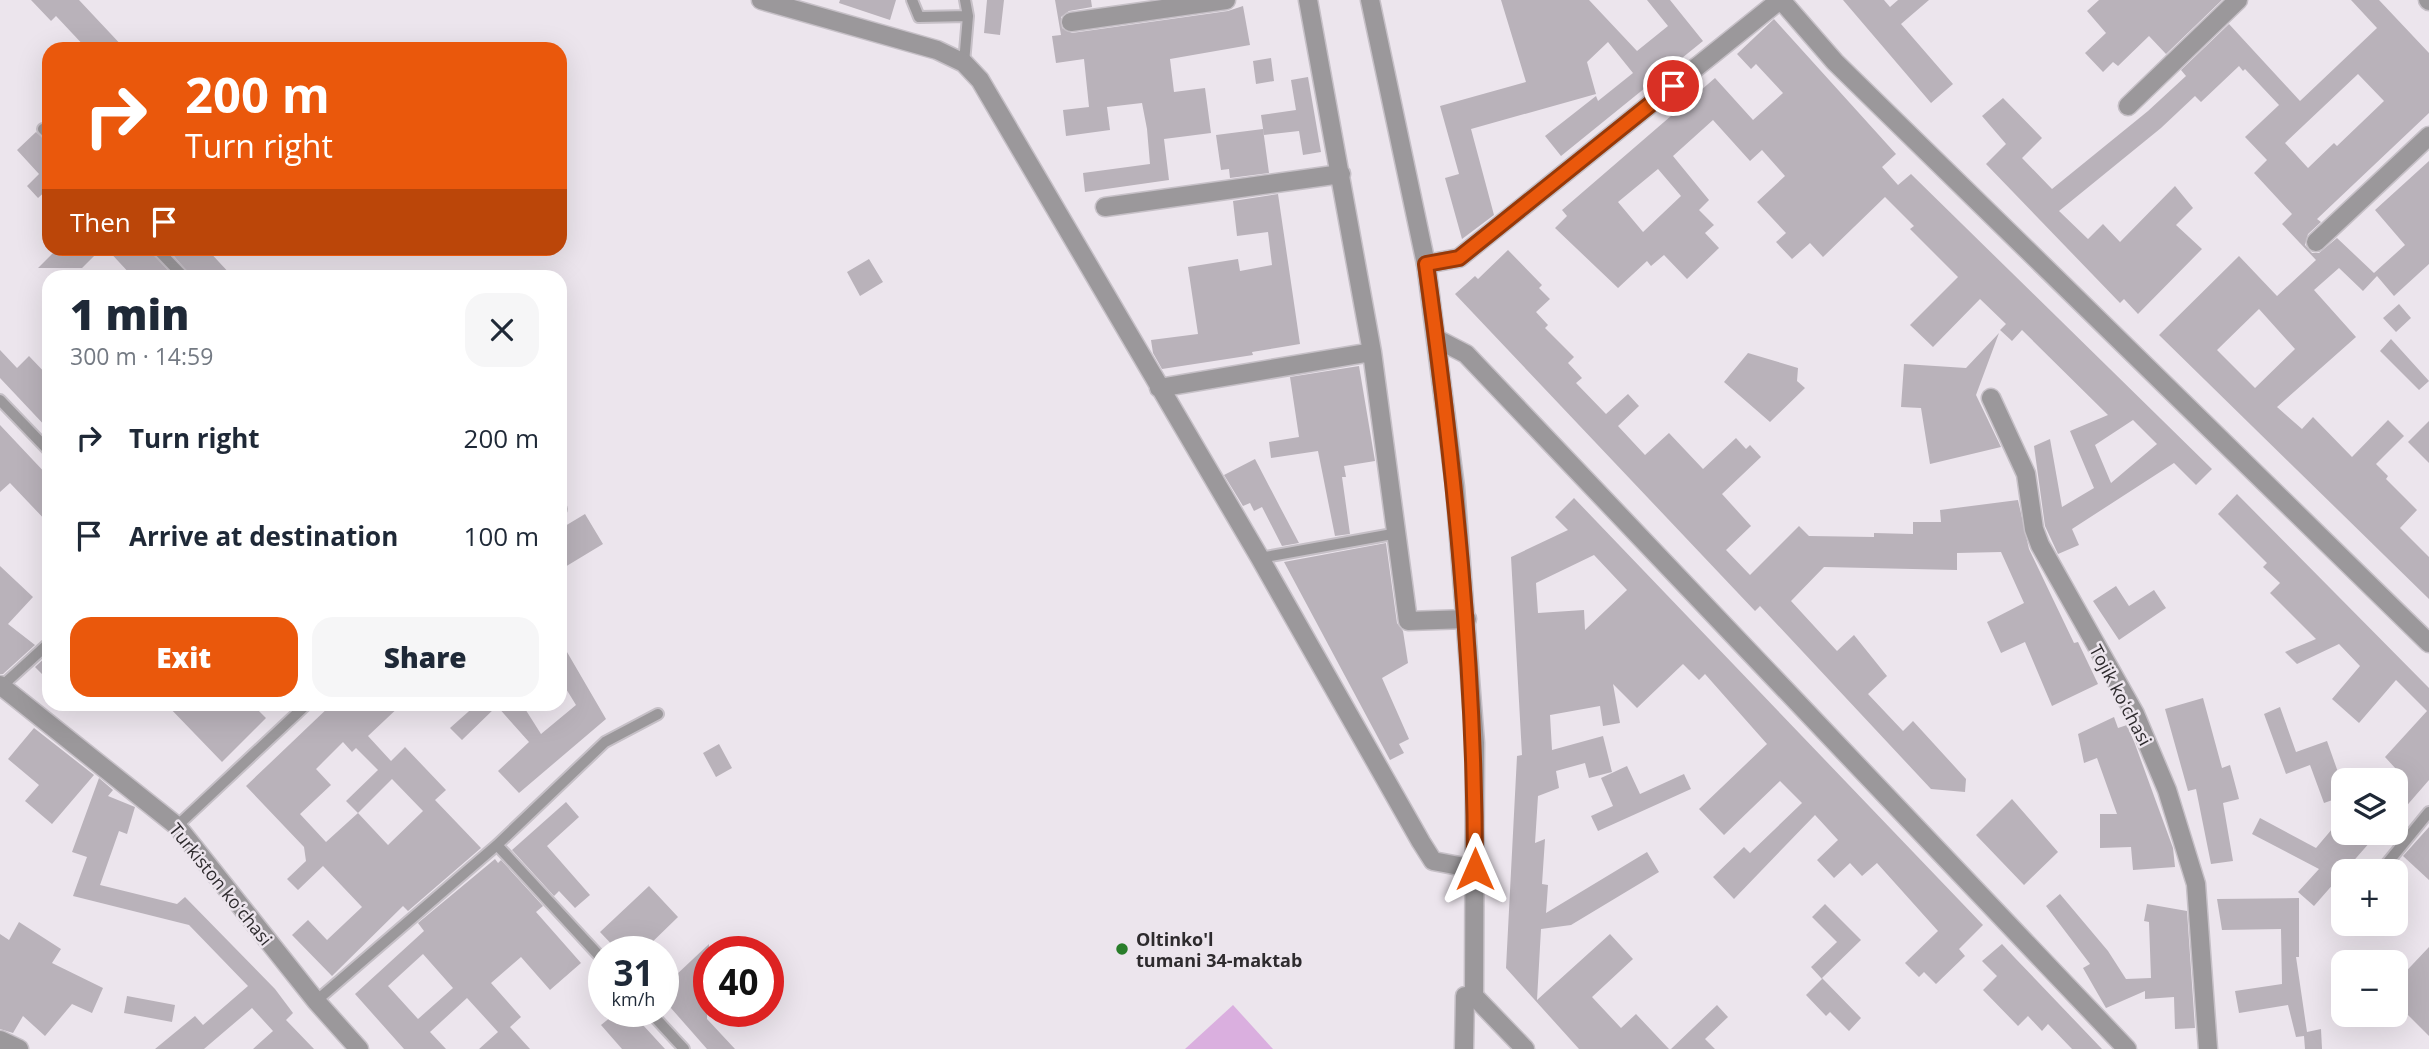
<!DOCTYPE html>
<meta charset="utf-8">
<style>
:root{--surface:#fff;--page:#f6f6f7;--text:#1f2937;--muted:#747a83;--accent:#ea580c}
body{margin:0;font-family:"Open Sans",sans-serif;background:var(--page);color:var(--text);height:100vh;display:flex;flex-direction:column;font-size:26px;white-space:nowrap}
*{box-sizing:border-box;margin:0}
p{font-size:23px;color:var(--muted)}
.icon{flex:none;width:38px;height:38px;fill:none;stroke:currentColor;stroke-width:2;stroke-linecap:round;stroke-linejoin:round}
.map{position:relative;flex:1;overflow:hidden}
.drawer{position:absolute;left:42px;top:270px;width:525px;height:441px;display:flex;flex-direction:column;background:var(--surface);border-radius:21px;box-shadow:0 7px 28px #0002}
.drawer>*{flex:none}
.hud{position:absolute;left:42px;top:42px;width:525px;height:214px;border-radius:21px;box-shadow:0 7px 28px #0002;background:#ea580c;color:#fff;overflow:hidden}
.tools{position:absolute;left:2331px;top:768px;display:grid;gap:14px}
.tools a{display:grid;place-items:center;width:77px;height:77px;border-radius:14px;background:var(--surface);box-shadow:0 7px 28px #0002;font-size:35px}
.speed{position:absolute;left:588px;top:936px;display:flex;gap:14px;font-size:35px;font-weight:700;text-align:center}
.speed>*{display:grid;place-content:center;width:91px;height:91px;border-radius:50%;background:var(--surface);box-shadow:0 7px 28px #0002;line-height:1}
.speed small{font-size:18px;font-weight:400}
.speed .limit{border:10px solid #d22;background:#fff;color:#111}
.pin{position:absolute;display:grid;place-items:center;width:60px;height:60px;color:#fff;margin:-30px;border:4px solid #fff;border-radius:50%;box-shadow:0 2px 7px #0007}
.me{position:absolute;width:77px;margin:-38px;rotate:0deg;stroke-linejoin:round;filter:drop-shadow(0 0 5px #0008)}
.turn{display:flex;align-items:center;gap:24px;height:147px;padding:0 28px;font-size:32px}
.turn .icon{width:91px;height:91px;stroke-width:2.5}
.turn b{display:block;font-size:49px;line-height:60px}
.then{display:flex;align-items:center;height:66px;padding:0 28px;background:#0003;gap:14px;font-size:26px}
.round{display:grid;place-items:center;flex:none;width:74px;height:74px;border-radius:21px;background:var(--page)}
.summary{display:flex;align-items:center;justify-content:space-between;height:119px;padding:0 28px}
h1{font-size:42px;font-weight:800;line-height:52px}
.primary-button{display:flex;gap:14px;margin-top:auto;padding:14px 28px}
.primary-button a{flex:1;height:80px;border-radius:21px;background:var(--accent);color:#fff;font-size:28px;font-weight:800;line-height:80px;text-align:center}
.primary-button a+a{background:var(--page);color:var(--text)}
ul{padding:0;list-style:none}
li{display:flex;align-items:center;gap:21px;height:98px;padding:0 28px}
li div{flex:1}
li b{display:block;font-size:26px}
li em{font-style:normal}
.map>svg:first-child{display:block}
.green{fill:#daafdf}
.building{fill:#b9b2ba;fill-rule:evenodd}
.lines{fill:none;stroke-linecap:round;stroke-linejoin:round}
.service-casing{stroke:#c6c0c7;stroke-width:14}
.minor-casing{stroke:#c6c0c7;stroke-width:21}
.tertiary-casing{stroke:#c6c0c7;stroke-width:21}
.service{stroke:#9b989b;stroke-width:10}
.minor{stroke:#9b989b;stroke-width:18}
.tertiary{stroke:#9b989b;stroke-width:18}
.route-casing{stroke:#983908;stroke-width:18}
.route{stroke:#ea580c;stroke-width:12}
.poi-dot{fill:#297d2a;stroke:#ece5ed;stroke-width:2.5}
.labels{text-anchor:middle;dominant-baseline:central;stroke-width:5;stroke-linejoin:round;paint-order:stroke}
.street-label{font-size:18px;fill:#2e2b2e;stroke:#ece5ed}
.poi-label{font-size:18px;font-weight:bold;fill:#2e2b2e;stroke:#ece5ed;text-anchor:start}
</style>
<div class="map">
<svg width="2429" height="1049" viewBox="0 0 2429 1049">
<rect width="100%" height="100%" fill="#ece5ed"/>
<path class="green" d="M1233,1005L1273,1049H1185Z"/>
<path class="building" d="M31,0H79L125,49H87L56,16L51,21Z
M840,0H896L890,20L839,3Z
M987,0H1004L1000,35L984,33Z
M1055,0H1091L1092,7L1069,11L1061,17L1062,28L1072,33L1228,11L1243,6L1250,45L1170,59L1174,92L1205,88L1211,133L1164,139L1169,180L1085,192L1083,173L1150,164L1147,129L1142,103L1107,107L1110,130L1066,136L1063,110L1089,107L1084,59L1056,63L1052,36L1061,35Z
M1501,0H1589L1637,51L1668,26L1647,0H1670L1703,41L1561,156L1545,136L1596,96L1598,101L1633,73L1608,42L1587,62L1596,94L1471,129L1494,215L1462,239L1445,178L1459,174L1440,106L1526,82Z
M1843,0H1884L1890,7L1898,0H1929L1901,24L1953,84L1931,103Z
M2099,0H2222L2166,54L2149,36L2118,66L2113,62L2103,72L2085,53L2106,33L2087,11Z
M2351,0H2379L2429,53V113L2317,219L2321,222L2308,234L2305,245L2312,253H2319L2337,238L2374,273L2405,245L2375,210L2429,161V264L2394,296L2377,276L2363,291L2339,268L2314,290L2356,337L2277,407L2302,429L2313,417L2352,457L2388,420L2404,436L2376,464L2388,476L2386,479L2417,510L2400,528L2429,557V599L2159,335L2239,256L2277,296L2316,260L2282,224L2292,214L2254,173L2267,160L2245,137L2279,105L2245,69L2243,71L2239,66L2201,102L2195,96L2161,128L2059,211L2088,239L2103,224L2120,242L2175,186L2193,208L2176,225L2202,249L2138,314L2124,299L2120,303L1986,164L2006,144L1982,116L2003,98L2042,138L2022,158L2052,189L2148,111L2186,76L2181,70L2229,24L2300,101L2377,28ZM2358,74L2384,101L2337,146L2334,143L2308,168L2285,143ZM2259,309L2295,349L2255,388L2217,350Z
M1774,19L1896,154L1882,167L1898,185L1911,174L2212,469L2196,485L2174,463L2072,529L2079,545L2058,554L2045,526L2034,446L2050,439L2062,507L2094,488L2070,431L2108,415L2022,330L2012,341L2000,330L2006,324L1980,299L1933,347L1910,325L1958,277L1910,229L1914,226L1885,197L1823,257L1810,243L1792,259L1776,242L1786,233L1757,202L1785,176L1762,150L1750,161L1713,120L1673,156L1709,200L1699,210L1714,225L1705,233L1719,248L1687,279L1664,255L1651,266L1647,261L1618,288L1555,228L1567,216L1562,210L1715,78L1753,120L1783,93L1756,64L1751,69L1737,54ZM1658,169L1681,196L1643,232L1618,202ZM2133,420L2157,444L2111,483L2095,445Z
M1271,58L1274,81L1256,84L1253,61Z
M1308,77L1321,152L1303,155L1299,131L1264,135L1261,115L1296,110L1291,80Z
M1263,129L1269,173L1230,178L1229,169L1221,170L1216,135Z
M36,132L49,143V188L38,198L27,186L39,174L17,150Z
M1278,194L1300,344L1252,352L1253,355L1162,369L1153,353L1151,340L1198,334L1188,267L1238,259L1240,271L1272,265L1268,232L1237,236L1233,201Z
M58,248H102L82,268H38Z
M106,248H148L173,276H132Z
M167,248H206L232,276H191Z
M1508,250L1542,285L1539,288L1550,299L1536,312L1548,325L1545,328L1574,357L1568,363L1582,378L1576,383L1606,414L1628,394L1639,406L1618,426L1645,455L1669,433L1703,469L1736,438L1746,449L1750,445L1761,457L1722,494L1751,526L1726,550L1750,575L1799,526L1809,536L1874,537V533L1913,534V522H1941L1940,510L2018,500L2029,549L2074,643L2078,642L2098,684L2052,706L2025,642L2001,653L1987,622L2024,603L2001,552L1957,553V570L1824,567L1791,601L1837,651L1854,635L1887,676L1868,694L1903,731L1913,721L1966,779L1965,792L1931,789L1760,606L1755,611L1455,294L1475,276L1478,279Z
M869,259L883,282L860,296L847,272Z
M2399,304L2411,318L2396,332L2383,318Z
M1999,333L1976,395L2001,447L1930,464L1921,408L1901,407L1904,364L1966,368Z
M2391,339L2429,381L2419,390L2380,351Z
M0,350L17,368L29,356L49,377V430L0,378Z
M1748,353L1798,368L1797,381L1805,388L1770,422L1724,382Z
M1359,366L1375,461L1344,466L1346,477H1342L1350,534L1335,536L1318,451L1271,458L1269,442L1299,437L1290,377Z
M2429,421V463L2408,442Z
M0,425L49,477V524L10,483L0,492Z
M1255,459L1280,507L1299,543L1282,546L1262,507L1254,511L1250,503L1243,506L1224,475Z
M2237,494L2429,688V780L2396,818V769L2385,757L2427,711L2396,680L2359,723L2332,699L2360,666L2339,644L2297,664L2285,652L2316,639L2270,593L2280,583L2263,567L2267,563L2218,514Z
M1574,498L1983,925L1959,949L1965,956L1936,984L1924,972L1919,977L1905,963L1938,931L1877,863L1862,876L1850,863L1834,878L1817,860L1838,840L1815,815L1734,899L1713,877L1744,847L1750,853L1802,803L1780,781L1724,835L1699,809L1767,744L1705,674L1699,680L1683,664L1637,708L1613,684L1620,723L1603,726L1600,706L1550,715L1552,750L1603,736L1612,772L1589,778L1585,763L1556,771L1559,788L1538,796L1535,843L1545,839L1542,884L1548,885L1546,913L1647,852L1659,872L1571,925L1541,929L1537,1000L1610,934L1633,959L1592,997L1621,1028L1636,1014L1669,1049H1579L1506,968L1517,756L1522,755L1511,557L1568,530L1555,517ZM1594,555L1627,590L1585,630L1584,610L1538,613L1536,583Z
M585,514L603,544L560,570V529Z
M1386,543L1397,623L1403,631L1408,663L1382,678L1409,739L1399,744L1404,753L1390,760L1284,562Z
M0,566L33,597L8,624L35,645L3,674H0Z
M2116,586L2129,606L2154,590L2166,608L2119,640L2093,601Z
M560,640L606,719L519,793L498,771L529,742L497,706L462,740L450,728L477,704H522L541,734L576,705L560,679Z
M48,655L49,656V681L35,667Z
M2203,698L2222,768L2230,765L2239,799L2223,803L2233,861L2211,864L2196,789L2188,791L2165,709Z
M166,704H252L266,718L222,762Z
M332,704H402L368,736L391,761L405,747L446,790L435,800L481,848L408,911L403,906L332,976L292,935L308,920L327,940L362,907L323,866L298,890L287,879L306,861L304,847L246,786ZM343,742L352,752L356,748L378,770L346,801L358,813L326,842L300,814L331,785L316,769ZM392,779L423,811L388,845L358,813Z
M2280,707L2296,752L2327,741L2339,775L2334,777L2341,797L2324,803L2310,765L2286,774L2264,714Z
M2114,717L2118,728L2127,725L2135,744L2173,848L2175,867L2133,870L2131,847L2100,848V814H2117L2097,758L2084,763L2078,734Z
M34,728L94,775L52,824L25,801L39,785L8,759Z
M719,744L732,768L716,777L703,753Z
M1627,766L1640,794L1684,774L1691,789L1598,831L1591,816L1613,806L1601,778Z
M99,778L113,790L108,796L135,807L127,834L119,831L100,885L177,904L185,897L275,989L293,1013L286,1020L314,1049H253L273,1031L252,1008L204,1049H155L195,1016L203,1025L248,986L189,925L73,896L87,857L72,852Z
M2012,799L2058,852L2024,885L1976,835Z
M566,802L579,817L547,846L590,895L575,908L559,891L554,896L512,850Z
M2260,818L2316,848L2338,822L2343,827V833H2378L2314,906L2298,892L2319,869L2252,834Z
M2429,827V880L2403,856Z
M495,859L498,863L501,860L543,906L536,912L581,963L550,990L521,957L491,983L521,1017L510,1027L530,1049H479L498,1032L467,998L430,1032L446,1049H404L355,994L424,931L418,923ZM423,954L453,988L418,1019L388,986Z
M649,886L678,917L642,952H619L600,932Z
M2060,894L2108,951L2126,979L2151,978L2149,922L2144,921L2147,904L2187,911L2195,1028L2175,1029L2174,997L2145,999V991L2106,1008L2083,968L2090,964L2046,906Z
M2299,898V957H2296L2307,1032L2321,1029L2322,1049H2305L2304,1036L2296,1037L2288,1005L2239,1013L2235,991L2282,984L2281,929L2222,930L2217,899Z
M1825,904L1861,940L1822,978L1861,1018L1849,1031L1830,1012L1826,1016L1806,995L1822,979L1811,967L1837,942L1812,917Z
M19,922L61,949L52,963L103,988L92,1013L72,1004L45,1036L23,1016L13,1033L0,1029V934L9,940Z
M709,944L707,1019L735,1049H707L663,999V964L675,976Z
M2002,944L2015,958L2102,1049H2072L2048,1024L2042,1031L2028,1016L2018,1026L1983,990L1997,976L1982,961Z
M2429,947V1036L2396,1003V982Z
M127,996L175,1005L172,1022L124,1013Z
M1717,1005L1728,1017L1705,1039L1715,1049H1671Z
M617,1012H631L665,1049H622L601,1025Z"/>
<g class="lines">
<defs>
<path id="service" d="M912,0L919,17L968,16L964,63
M965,0L968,16
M43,129L49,135
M156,248L183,276
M0,400L49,451
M560,509H561
M1260,558L1398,533
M2,686L49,643
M177,826L307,704
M497,845L604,961
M2380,872L2429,812
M316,1001L497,845L605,742L658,714
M650,1012L684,1049"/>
<path id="minor" d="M761,0L937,50L964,63L980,80L1260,558L1421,842L1433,861L1475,869
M1781,0L1835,62L2429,643
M2428,0L2429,1
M1071,22L1226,0
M2128,106L2238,0
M1105,207L1341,174
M2316,242L2429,136
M1426,264L1459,258L1780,0
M1437,339L1466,354L2127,1049
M1372,352L1408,621L1467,619
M1159,388L1372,352L1308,0
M1991,398L2026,474L2034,529L2040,545L2135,714L2167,790L2196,884L2208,1049
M0,685L177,826L316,1001L359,1049
M1474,996L1525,1049
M0,1040L19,1049"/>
<path id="tertiary" d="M1370,0L1426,264L1455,487L1475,743L1474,996H1465L1464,1049"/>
</defs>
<use href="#service" class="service-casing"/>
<use href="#minor" class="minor-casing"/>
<use href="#tertiary" class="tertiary-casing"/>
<use href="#service" class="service"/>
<use href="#minor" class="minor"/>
<use href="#tertiary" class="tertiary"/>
</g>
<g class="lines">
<defs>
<path id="route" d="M1475,869C1475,665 1454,465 1426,264L1459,258L1673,86"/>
</defs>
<use href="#route" class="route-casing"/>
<use href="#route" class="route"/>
</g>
<circle class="poi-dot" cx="1122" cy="949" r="7"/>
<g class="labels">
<g class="street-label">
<text transform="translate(2121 695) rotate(62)">Tojik koʻchasi</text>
<text transform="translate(221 884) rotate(51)">Turkiston koʻchasi</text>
</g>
<g class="poi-label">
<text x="1136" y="939">Oltinko'l<tspan x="1136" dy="21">tumani 34-maktab</tspan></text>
</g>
</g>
</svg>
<div class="tools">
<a><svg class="icon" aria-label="layers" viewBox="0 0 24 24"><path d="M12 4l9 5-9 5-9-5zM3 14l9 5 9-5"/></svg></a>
<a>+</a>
<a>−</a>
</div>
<div class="speed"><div>31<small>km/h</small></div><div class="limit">40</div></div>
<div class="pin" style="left:1673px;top:86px;background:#d93025"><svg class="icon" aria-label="arrive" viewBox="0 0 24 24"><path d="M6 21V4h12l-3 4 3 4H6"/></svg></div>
<svg class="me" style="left:1475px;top:869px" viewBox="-20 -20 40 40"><path d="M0-17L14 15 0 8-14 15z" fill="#ea580c" stroke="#fff" stroke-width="4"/></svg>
<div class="hud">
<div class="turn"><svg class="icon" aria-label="right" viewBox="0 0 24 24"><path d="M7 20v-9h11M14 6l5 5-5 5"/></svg><div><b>200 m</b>Turn right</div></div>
<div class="then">Then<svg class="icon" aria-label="arrive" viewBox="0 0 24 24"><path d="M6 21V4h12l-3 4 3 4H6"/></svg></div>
</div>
<section class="drawer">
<div class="summary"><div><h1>1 min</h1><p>300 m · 14:59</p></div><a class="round"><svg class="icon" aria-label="close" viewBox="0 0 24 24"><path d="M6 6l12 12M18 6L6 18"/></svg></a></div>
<ul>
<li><svg class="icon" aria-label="right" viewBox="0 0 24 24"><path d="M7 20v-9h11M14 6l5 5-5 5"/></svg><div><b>Turn right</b></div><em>200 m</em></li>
<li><svg class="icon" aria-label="arrive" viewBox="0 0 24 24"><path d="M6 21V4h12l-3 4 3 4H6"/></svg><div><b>Arrive at destination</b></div><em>100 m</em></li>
</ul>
<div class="primary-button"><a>Exit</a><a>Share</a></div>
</section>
</div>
